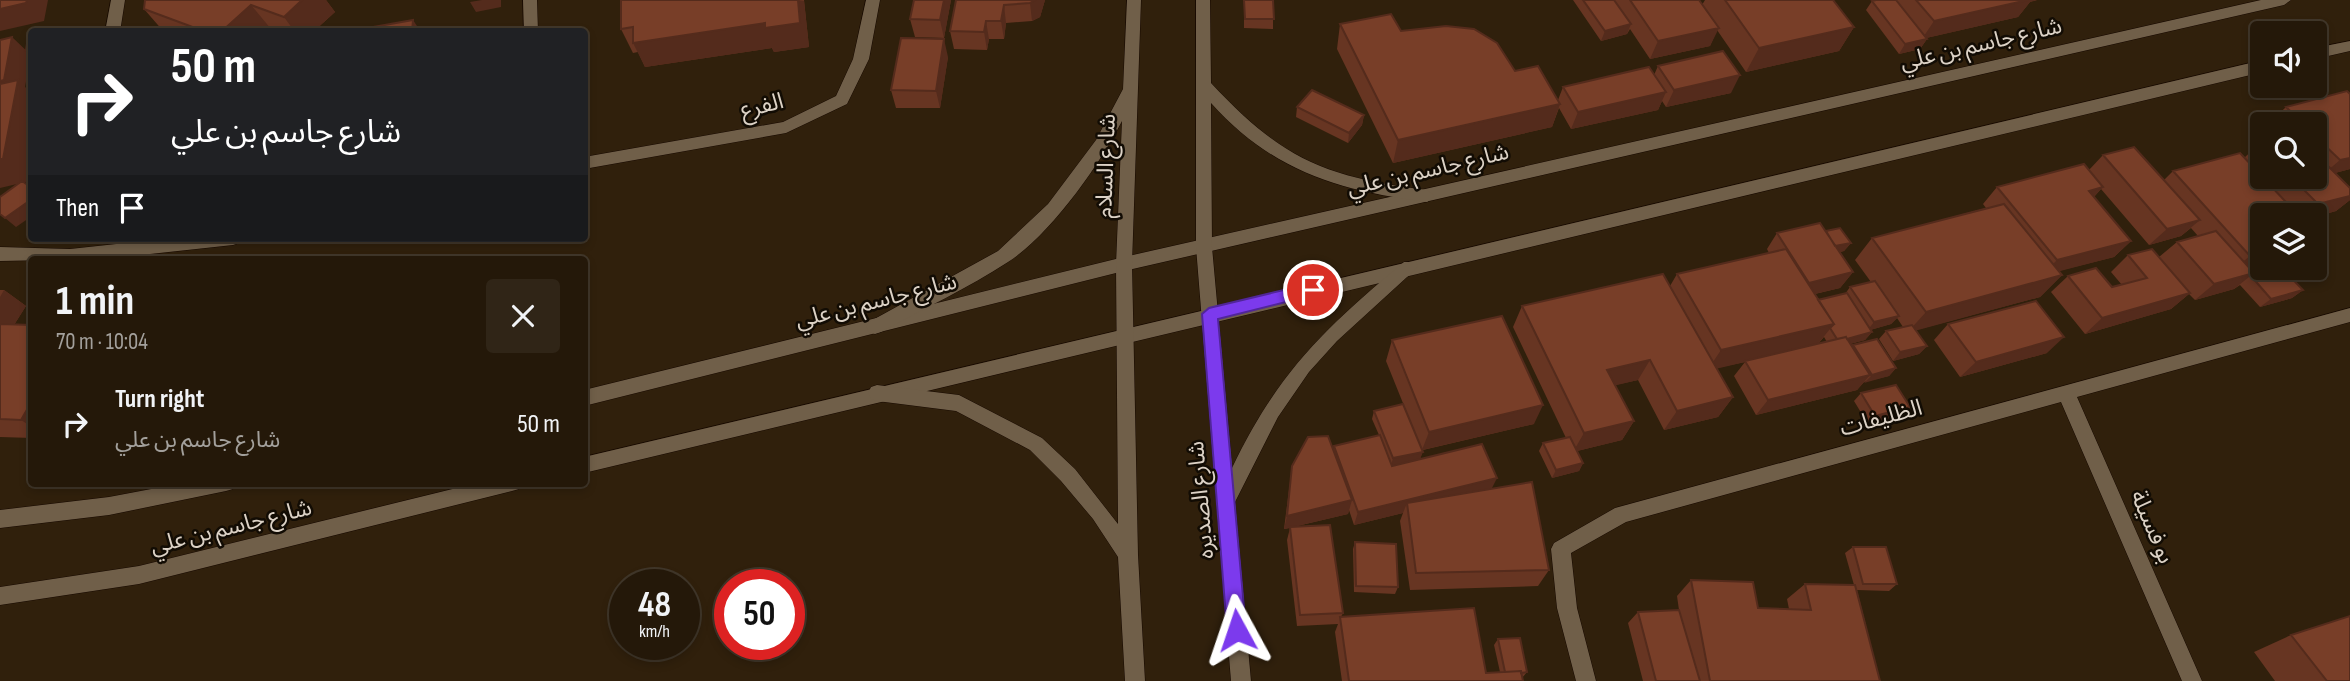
<!DOCTYPE html>
<meta charset="utf-8">
<style>
:root{--surface:#241809;--page:#302517;--text:#f1f3f6;--muted:#a3a09c;--line:#41372a}
body{margin:0;font-family:"Sofia Sans Condensed","Noto Sans Arabic",sans-serif;background:var(--page);color:var(--text);height:100vh;display:flex;flex-direction:column;font-size:26px;white-space:nowrap}
*{box-sizing:border-box;margin:0}
p{font-size:23px;color:var(--muted)}
.icon{flex:none;width:38px;height:38px;fill:none;stroke:currentColor;stroke-width:2;stroke-linecap:round;stroke-linejoin:round}
.map{position:relative;flex:1;overflow:hidden}
.side{position:absolute;left:28px;top:256px;width:560px;height:231px;display:flex;flex-direction:column;background:var(--surface);border-radius:7px;box-shadow:0 4px 10px #0003,0 0 0 2px var(--line)}
.side>*{flex:none}
.guide{position:absolute;left:28px;top:28px;width:560px;height:214px;border-radius:7px;box-shadow:0 4px 10px #0003,0 0 0 2px var(--line);background:#202124;color:#fff;overflow:hidden}
.controls{position:absolute;left:2250px;top:21px;display:grid;gap:14px}
.controls a{display:grid;place-items:center;width:77px;height:77px;border-radius:7px;background:var(--surface);box-shadow:0 4px 10px #0003,0 0 0 2px var(--line);font-size:35px}
.speed{position:absolute;left:609px;top:569px;display:flex;gap:14px;font-size:35px;font-weight:700;text-align:center}
.speed>*{display:grid;place-content:center;width:91px;height:91px;border-radius:50%;background:var(--surface);box-shadow:0 4px 10px #0003,0 0 0 2px var(--line);line-height:1}
.speed small{font-size:18px;font-weight:400}
.speed .limit{border:10px solid #d22;background:#fff;color:#111}
.pin{position:absolute;display:grid;place-items:center;width:60px;height:60px;color:#fff;margin:-30px;border:4px solid #fff;border-radius:50%;box-shadow:0 2px 7px #0007}
.me{position:absolute;width:77px;margin:-38px;rotate:355deg;stroke-linejoin:round;filter:drop-shadow(0 0 5px #0008)}
.turn{display:flex;align-items:center;gap:24px;height:147px;padding:0 28px;font-size:32px}
.turn .icon{width:91px;height:91px;stroke-width:2.5}
.turn b{display:block;font-size:49px;line-height:60px}
.then{display:flex;align-items:center;height:66px;padding:0 28px;background:#0003;gap:14px;font-size:26px}
.round{display:grid;place-items:center;flex:none;width:74px;height:74px;border-radius:7px;background:var(--page)}
.summary{display:flex;align-items:center;justify-content:space-between;height:119px;padding:0 28px}
h1{font-size:42px;font-weight:700;line-height:52px}
ul{padding:0;list-style:none}
li{display:flex;align-items:center;gap:21px;height:98px;padding:0 28px}
li div{flex:1}
li b{display:block;font-size:26px}
li em{font-style:normal}
.map>svg:first-child{display:block}
.lines{fill:none;stroke-linecap:round;stroke-linejoin:round}
.minor-casing{stroke:#170900;stroke-width:1}
.tertiary-casing{stroke:#170900;stroke-width:1}
.secondary-casing{stroke:#170900;stroke-width:1}
.minor{fill:#705f49;fill-rule:evenodd}
.tertiary{fill:#705f49;fill-rule:evenodd}
.secondary{fill:#705f49;fill-rule:evenodd}
.wall{fill:#673522;fill-rule:evenodd}
.shaded-wall{fill:#542b1c}
.building{fill:#783e28;stroke:#542b1c;stroke-width:2}
.route{fill:#7c3aed;stroke:#51269a;stroke-width:2}
.labels{text-anchor:middle;dominant-baseline:central;stroke-width:5;stroke-linejoin:round;paint-order:stroke}
.street-label{font-size:23px;fill:#dcd2c6;stroke:#120c04}
</style>
<div class="map">
<svg width="2350" height="681" viewBox="0 0 2350 681">
<rect width="100%" height="100%" fill="#30200c"/>
<g class="lines">
<defs>
<path id="minor" d="M111,0H125L120,32H105Z
M523,0H537L538,32H524Z
M866,0H880L869,59L847,104L786,133L584,169V157L783,122L836,96L853,59Z
M172,238H241L239,243L233,245L104,259L0,261V247L70,249Z
M2350,308V322L2077,397L2202,681H2182L2061,402L1626,522L1571,553L1577,608L1596,681H1576L1557,608L1551,549L1554,543L1615,508Z"/>
<path id="tertiary" d="M2261,0H2291L2284,5L1124,271L584,406V390L1124,257Z
M2350,41V51L2315,59V48Z
M2263,60V72L584,473V457Z
M183,483H235L233,489L226,491L109,515L0,528V510L109,497Z
M477,483H521L519,489L512,491L139,584L0,605V587L139,566Z"/>
<path id="secondary" d="M1127,0H1141L1132,264L1138,555L1145,681H1125L1118,557L1093,519L1061,481L1030,450L956,411L877,401L871,399L868,393L871,387L877,385L959,395L1042,438L1075,469L1118,524L1116,264L1122,121C1099,166 1050,235 1008,262C968,288 923,309 881,332L875,334L869,332L866,327L869,322L998,251L1048,204L1096,140L1123,89Z
M1196,0H1210L1211,83C1282,159 1324,177 1427,190L1435,196L1427,202C1339,191 1272,171 1211,103L1212,247L1232,468C1278,372 1324,329 1404,262H1416L1418,267L1337,341L1309,372L1278,417L1235,502L1251,681H1231L1196,247Z"/>
</defs>
<use href="#minor" class="minor-casing"/>
<use href="#tertiary" class="tertiary-casing"/>
<use href="#secondary" class="secondary-casing"/>
<use href="#minor" class="minor"/>
<use href="#tertiary" class="tertiary"/>
<use href="#secondary" class="secondary"/>
</g>
<path class="wall" d="M326,0L335,12L313,32H278L271,29L268,32H164L144,9Z
M621,0H804L809,47L774,52L772,48L645,67L638,52L633,53L621,29Z
M914,0H951L944,38L915,37L910,19Z
M956,0H1045L1040,17L1032,21L1006,23L1004,39H989L987,50L954,49L950,31Z
M1244,0H1273V29L1244,28Z
M1573,0H1699L1702,5L1705,0H1833L1854,27L1839,51L1746,72L1717,30L1710,46L1650,59L1630,29L1627,34L1601,41Z
M1875,0H2037L2030,2L2018,17L1926,38L1927,39L1920,49L1899,54L1866,10L1872,1Z
M1340,24L1401,31L1515,71L1558,100L1563,87L1654,75L1658,66L1731,93L1666,107L1662,101L1658,110L1571,129L1559,108L1552,127L1393,163L1337,49Z
M948,57L940,108H896L891,90Z
M2347,91L2350,94V169L2335,173L2350,188V200L2336,211L2315,217V215H2263V263L2249,267L2253,272L2268,268H2282L2303,290L2292,298L2260,307L2240,285L2234,289L2195,300L2189,294L2171,309L2085,334L2051,292L2068,276L2096,268L2112,287L2122,285L2111,272L2128,255L2152,249L2159,257L2177,242L2198,236L2191,228L2181,236L2149,245L2101,189L2094,197L2131,241L2114,257L2058,271L2062,275L2040,297L1916,330L1927,346L1919,354L1893,361L1879,339L1886,331L1903,327L1897,318L1891,324L1870,330L1872,332L1865,340L1850,344L1852,346L1877,339L1896,368L1889,376L1864,382L1857,390L1756,415L1734,376L1745,362L1716,368L1733,397L1718,417L1664,430L1638,380L1615,385L1634,421L1622,440L1577,451L1583,463L1579,471L1552,478L1539,451L1543,443L1566,438L1513,327L1522,306L1663,274L1670,286L1677,274L1769,253L1767,249L1777,233L1820,223L1826,231L1840,228L1851,243L1844,251L1840,252L1853,272L1840,288L1815,294L1818,300L1845,294L1850,287L1871,282L1855,260L1872,238L1986,208L1983,204L1997,187L2084,164L2089,170L2103,155L2134,147L2164,180L2173,171L2240,153L2244,158L2259,144L2263,143V177H2315V124H2268L2286,107ZM1824,337L1827,342L1818,344Z
M1297,107L1364,115L1362,125L1348,143L1296,117Z
M0,290H4L26,306L14,325H32V438L0,437Z
M1948,324L2047,353L1960,377L1934,340Z
M1392,340L1534,424L1423,450L1420,459L1492,489L1549,570L1538,586L1410,590L1400,521L1403,513L1354,525L1349,510L1348,514L1293,527L1343,613L1341,617L1486,673L1500,672L1494,645L1498,639L1527,672L1522,678L1523,681H1342L1335,632L1338,624L1297,626L1287,540L1290,528L1284,529L1292,466L1333,450L1334,446L1379,435L1372,419L1374,411L1413,428L1386,361Z
M1861,393L1903,415L1868,424L1854,401Z
M1355,542L1398,587L1395,594L1354,592L1353,549Z
M1853,547L1897,584L1889,591L1857,590L1880,681H1643L1628,623L1638,612L1679,610L1677,596L1691,580L1758,608L1789,609L1787,599L1805,584L1854,585L1845,553Z
M2291,635L2350,681H2275L2254,652Z"/>
<path class="shaded-wall" d="M27,0H48L44,21L0,31V9Z
M302,0H326L335,12L313,32H295L284,17Z
M482,0H501V7L476,12L470,2Z
M798,0L804,1L809,47L774,52L772,48L645,67L633,43Z
M944,0H951L944,38L940,20Z
M1035,0H1045L1040,17L1032,21L1030,3Z
M2020,0H2037L2030,2L2018,17L1922,39L1934,21Z
M251,5L271,29L268,32H221Z
M1004,5L1006,23L1004,39L1001,21Z
M413,20L421,32H412Z
M986,21L989,39L987,50L984,32Z
M1631,24L1627,34L1601,41L1605,31Z
M1854,27L1839,51L1746,72L1759,48Z
M1719,28L1710,46L1650,59L1658,41Z
M12,37L31,55L25,87L32,92V175L30,181L0,188V81Z
M944,39L948,57L940,108L936,91Z
M1927,39L1920,49L1899,54L1905,44Z
M32,49V56L26,50Z
M1740,75L1731,93L1666,107L1674,90Z
M1666,92L1658,110L1571,129L1578,112Z
M1560,104L1552,127L1393,163L1398,140Z
M1364,115L1362,125L1348,143L1349,133Z
M2350,158V169L2320,177L2340,160Z
M2103,187L2087,204L2089,191Z
M2350,196V200L2336,211L2315,217V215H2305L2318,204Z
M32,199V216L16,227L5,218Z
M2200,220L2181,236L2149,245L2167,229Z
M2131,241L2114,257L2041,276L2057,260Z
M1851,243L1844,251L1828,255L1834,246Z
M2263,253V263L2230,272L2250,256Z
M1853,272L1840,288L1797,298L1809,283Z
M2254,273L2234,289L2195,300L2214,284Z
M2062,275L2040,297L1907,333L1926,312Z
M4,290L26,306L0,347V297Z
M2303,290L2292,298L2260,307L2271,299Z
M2190,293L2171,309L2085,334L2102,318Z
M1899,316L1891,324L1867,331L1874,322Z
M1834,324L1817,345L1707,371L1721,350Z
M1872,332L1865,340L1831,349L1838,341Z
M2064,337L2047,353L1960,377L1976,362Z
M1927,346L1919,354L1893,361L1900,352Z
M1650,360L1638,380L1596,390L1607,370Z
M1896,368L1889,376L1864,383L1872,375Z
M1870,375L1857,390L1756,415L1768,400Z
M1733,397L1718,417L1664,430L1677,411Z
M32,401V427L21,420Z
M1543,405L1534,424L1422,450L1429,432Z
M1910,407L1903,415L1868,424L1875,416Z
M1634,421L1622,440L1573,452L1584,433Z
M1423,452L1420,459L1391,466L1393,458Z
M1583,463L1579,471L1552,478L1556,470Z
M1497,478L1490,492L1407,503L1403,513L1354,525L1358,512Z
M1352,500L1348,514L1284,529L1287,516Z"/>
<path class="building" d="M0,0H27L26,3L0,9Z
M145,0H302L284,17L251,5L221,32H206L144,9Z
M621,0H798L800,23L765,28V23L633,43V27L621,29Z
M914,0H944L940,20L910,19Z
M956,0H1035L1030,3L1004,5L1001,21H986L984,32L950,31Z
M1244,0H1273L1274,19H1245Z
M1583,0H1614L1631,24L1605,31Z
M1630,0H1699L1719,28L1658,41Z
M1725,0H1833L1854,27L1759,48Z
M1876,0H1896L1927,39L1905,44L1872,1Z
M1916,0H2028L1934,21Z
M1391,14L1401,31L1446,26L1474,29L1497,43L1515,71L1538,66L1560,104L1398,140L1340,24Z
M413,20L412,32H345Z
M72,28V32H54Z
M32,36V49L26,50L28,37Z
M12,37L4,80L0,81V40Z
M901,38L944,39L936,91L891,90Z
M1723,51L1740,75L1674,90L1658,66Z
M1649,67L1666,92L1578,112L1563,87Z
M18,80L3,159H0V84Z
M1312,90L1364,115L1349,133L1297,107Z
M2347,91L2350,94V158L2340,160L2315,136V124H2304L2286,107Z
M2134,147L2200,220L2167,229L2103,155Z
M2240,153L2298,215H2263V253L2250,256L2173,171Z
M2315,153L2350,188V196L2318,204L2291,177H2315Z
M2084,164L2103,187L2089,191L2131,241L2057,260L1997,187Z
M22,181L32,188V199L5,218L0,214V197Z
M2004,204L2062,275L1926,312L1872,238Z
M1820,223L1853,272L1809,283L1777,233Z
M1840,228L1851,243L1835,246L1826,231Z
M2216,231L2254,273L2214,284L2177,242Z
M1786,249L1834,324L1721,350L1677,274Z
M2152,249L2190,293L2102,318L2068,276L2096,268L2112,287L2147,278L2128,255Z
M2268,268H2282L2303,290L2271,299L2251,276L2254,273L2253,272Z
M1663,274L1733,397L1677,411L1650,360L1607,370L1634,421L1584,433L1522,306Z
M1875,281L1899,316L1874,322L1850,287Z
M1847,293L1872,332L1847,339L1846,337L1837,339L1830,328L1834,324L1818,300Z
M2036,301L2064,337L1976,362L1948,324Z
M1502,316L1543,405L1429,432L1392,340Z
M0,324L32,325V401L21,420L0,419Z
M1912,325L1927,346L1900,352L1886,331Z
M1846,337L1870,375L1768,400L1745,361Z
M1877,339L1896,368L1872,375L1853,345Z
M1896,385L1910,407L1875,416L1861,393Z
M1403,404L1423,452L1393,458L1374,411Z
M1380,435L1392,466L1482,444L1497,478L1358,512L1334,446Z
M1328,436L1352,500L1287,516L1292,466L1308,437Z
M1570,437L1583,463L1556,470L1543,443Z
M1532,482L1549,570L1416,573L1407,503Z
M1330,525L1343,613L1300,615L1290,527Z
M1355,542L1396,544L1398,587L1356,586Z
M1853,547H1886L1897,584H1863Z
M1691,580L1753,582L1758,608L1811,610L1805,584L1855,585L1880,681H1710Z
M1474,608L1486,673L1521,671L1523,681H1349L1340,617Z
M1679,610L1700,681H1656L1638,612Z
M2350,616V681H2327L2291,635Z
M1520,638L1527,672L1521,673V671L1505,672L1498,639Z"/>
<path class="route" d="M1313,283L1321,290L1318,294L1218,319L1246,630L1243,636L1237,638L1230,636L1227,630L1202,314L1209,308Z"/>
<g class="labels">
<g class="street-label">
<text transform="translate(1981 44) rotate(-13)">شارع جاسم بن علي</text>
<text transform="translate(762 106) rotate(-14)">الفرع</text>
<text transform="translate(1106 166) rotate(-88)">شارع السلام</text>
<text transform="translate(1428 170) rotate(-13)">شارع جاسم بن علي</text>
<text transform="translate(876 301) rotate(-14)">شارع جاسم بن علي</text>
<text transform="translate(1881 418) rotate(-15)">الظليفات</text>
<text transform="translate(1201 500) rotate(-95)">شارع الصديره</text>
<text transform="translate(231 527) rotate(-14)">شارع جاسم بن علي</text>
<text transform="translate(2152 527) rotate(67)">بو فسيلة</text>
</g>
</g>
</svg>
<div class="controls">
<a><svg class="icon" aria-label="sound" viewBox="0 0 24 24"><path d="M4 9h4l5-4v14l-5-4H4zM17 9q2 3 0 6"/></svg></a>
<a><svg class="icon" aria-label="search" viewBox="0 0 24 24"><circle cx="10" cy="10" r="6"/><path d="M15 15l6 6"/></svg></a>
<a><svg class="icon" aria-label="layers" viewBox="0 0 24 24"><path d="M12 4l9 5-9 5-9-5zM3 14l9 5 9-5"/></svg></a>
</div>
<div class="speed"><div>48<small>km/h</small></div><div class="limit">50</div></div>
<div class="pin" style="left:1313px;top:290px;background:#d93025"><svg class="icon" aria-label="arrive" viewBox="0 0 24 24"><path d="M6 21V4h12l-3 4 3 4H6"/></svg></div>
<svg class="me" style="left:1237px;top:630px" viewBox="-20 -20 40 40"><path d="M0-17L14 15 0 8-14 15z" fill="#7c3aed" stroke="#fff" stroke-width="4"/></svg>
<div class="guide">
<div class="turn"><svg class="icon" aria-label="right" viewBox="0 0 24 24"><path d="M7 20v-9h11M14 6l5 5-5 5"/></svg><div><b>50 m</b>شارع جاسم بن علي</div></div>
<div class="then">Then<svg class="icon" aria-label="arrive" viewBox="0 0 24 24"><path d="M6 21V4h12l-3 4 3 4H6"/></svg></div>
</div>
<section class="side">
<div class="summary"><div><h1>1 min</h1><p>70 m · 10:04</p></div><a class="round"><svg class="icon" aria-label="close" viewBox="0 0 24 24"><path d="M6 6l12 12M18 6L6 18"/></svg></a></div>
<ul>
<li><svg class="icon" aria-label="right" viewBox="0 0 24 24"><path d="M7 20v-9h11M14 6l5 5-5 5"/></svg><div><b>Turn right</b><p>شارع جاسم بن علي</p></div><em>50 m</em></li>
</ul>
</section>
</div>
